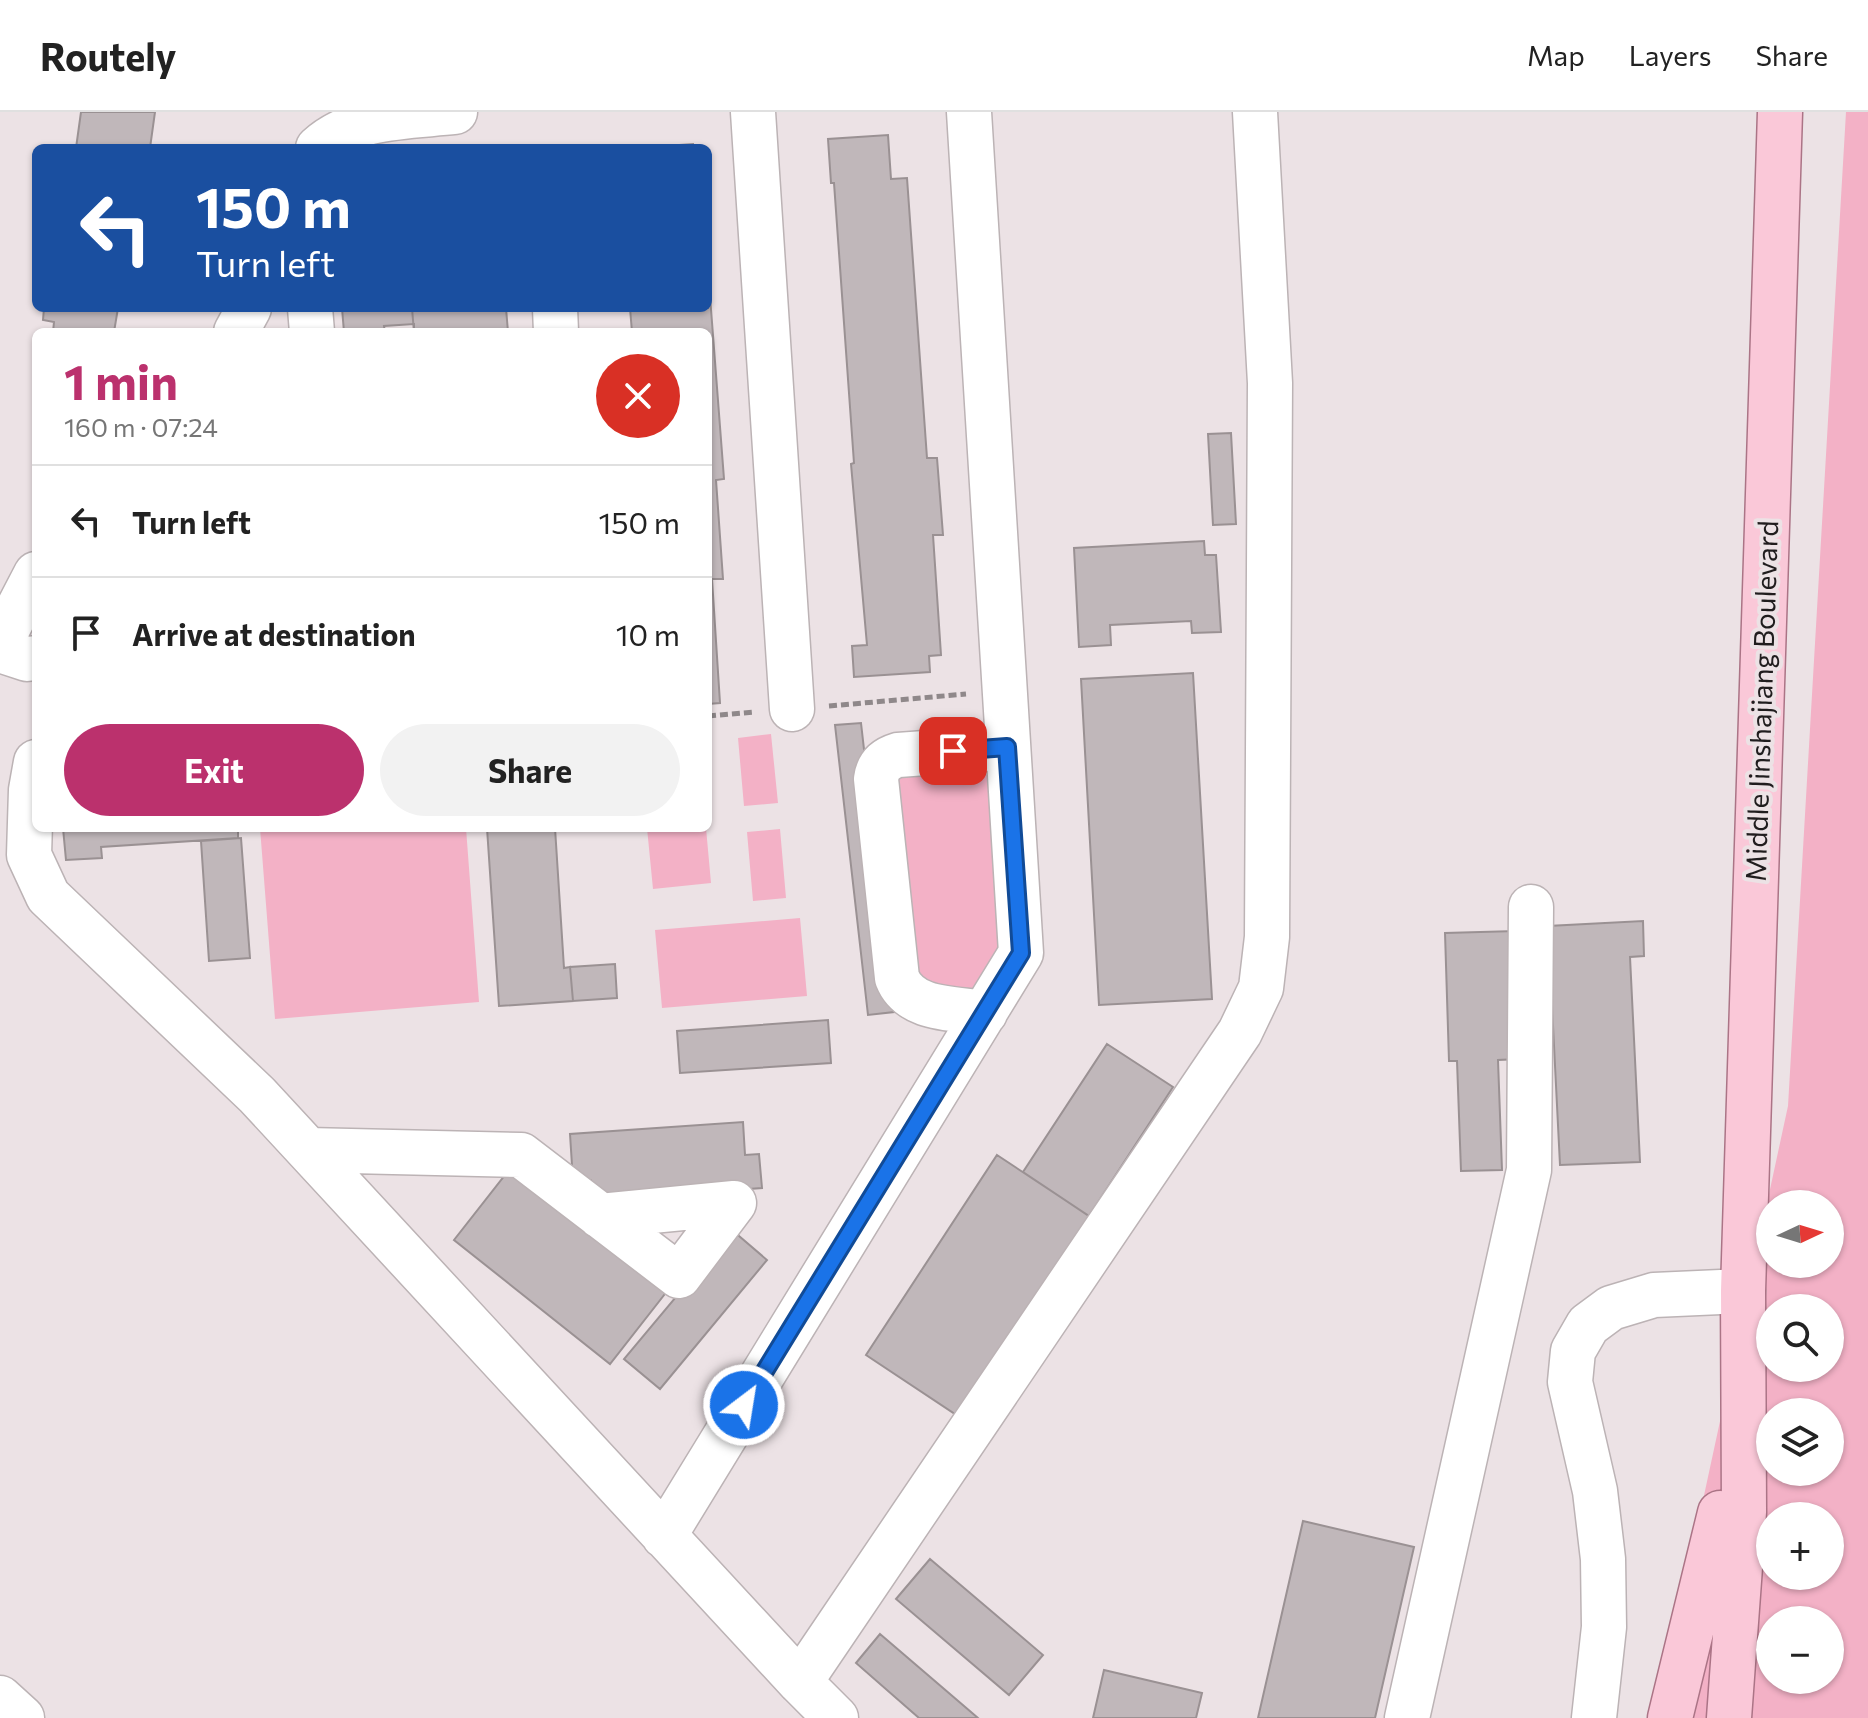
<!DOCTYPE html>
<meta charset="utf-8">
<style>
:root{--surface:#fff;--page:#f2f2f2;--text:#222;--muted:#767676;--line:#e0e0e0;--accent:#bb316d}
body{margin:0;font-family:Commissioner,sans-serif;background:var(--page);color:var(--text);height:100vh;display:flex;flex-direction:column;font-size:30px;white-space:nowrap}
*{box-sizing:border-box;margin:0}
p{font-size:26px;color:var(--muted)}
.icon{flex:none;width:44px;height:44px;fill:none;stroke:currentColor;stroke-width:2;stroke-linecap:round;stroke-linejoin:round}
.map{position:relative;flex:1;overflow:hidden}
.panel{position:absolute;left:32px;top:216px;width:680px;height:504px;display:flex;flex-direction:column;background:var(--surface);border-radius:12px;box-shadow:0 2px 6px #0004}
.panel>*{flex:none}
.guide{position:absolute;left:32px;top:32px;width:680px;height:168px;border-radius:12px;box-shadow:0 2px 6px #0004;background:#1a4fa0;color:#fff;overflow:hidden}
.needle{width:52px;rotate:86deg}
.controls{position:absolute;left:1756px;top:1078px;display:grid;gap:16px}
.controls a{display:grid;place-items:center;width:88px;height:88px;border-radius:50%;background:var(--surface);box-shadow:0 2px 6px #0004;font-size:40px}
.pin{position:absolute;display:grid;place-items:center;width:68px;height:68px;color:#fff;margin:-34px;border-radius:16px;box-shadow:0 4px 12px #0006}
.me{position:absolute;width:88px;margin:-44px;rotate:31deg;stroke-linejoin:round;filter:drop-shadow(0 0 6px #0008)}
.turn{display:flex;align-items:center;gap:28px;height:168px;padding:0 32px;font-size:36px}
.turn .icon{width:104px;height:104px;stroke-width:2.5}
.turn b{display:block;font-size:56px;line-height:68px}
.round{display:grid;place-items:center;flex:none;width:84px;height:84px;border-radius:42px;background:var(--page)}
.overview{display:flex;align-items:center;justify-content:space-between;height:136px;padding:0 32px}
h1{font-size:48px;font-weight:700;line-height:60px;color:var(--accent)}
.cta{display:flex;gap:16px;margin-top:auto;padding:16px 32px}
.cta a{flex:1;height:92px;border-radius:48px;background:var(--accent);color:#fff;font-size:32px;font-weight:700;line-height:92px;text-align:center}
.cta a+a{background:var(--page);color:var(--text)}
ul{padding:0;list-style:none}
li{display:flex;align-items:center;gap:24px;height:112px;padding:0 32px;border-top:2px solid var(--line)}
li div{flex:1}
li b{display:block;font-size:30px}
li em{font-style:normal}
header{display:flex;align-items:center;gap:48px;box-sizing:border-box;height:112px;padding:0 40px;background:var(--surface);border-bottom:2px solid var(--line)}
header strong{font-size:38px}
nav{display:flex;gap:44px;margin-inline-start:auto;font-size:28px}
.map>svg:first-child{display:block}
.green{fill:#f3b1c6;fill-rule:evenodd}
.building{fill:#c0b7ba;stroke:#9a9193;stroke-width:2}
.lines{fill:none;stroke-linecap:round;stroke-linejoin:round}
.minor-casing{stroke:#bcb3b5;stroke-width:47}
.major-casing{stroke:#ab7486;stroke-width:47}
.path{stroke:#8f888a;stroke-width:5;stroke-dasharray:8 4;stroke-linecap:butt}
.minor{stroke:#fff;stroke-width:44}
.major{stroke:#fac8d8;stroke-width:44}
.route-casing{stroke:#114b97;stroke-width:20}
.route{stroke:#1a73e8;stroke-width:14}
.labels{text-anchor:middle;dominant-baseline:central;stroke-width:8;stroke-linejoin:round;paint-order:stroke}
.street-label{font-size:28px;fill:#201d1e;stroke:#ece2e5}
</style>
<header>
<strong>Routely</strong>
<nav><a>Map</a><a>Layers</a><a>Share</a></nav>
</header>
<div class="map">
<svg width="1868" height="1606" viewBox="0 0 1868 1606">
<rect width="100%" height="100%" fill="#ece2e5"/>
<path class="green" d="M1846,0H1868V1606H1656L1788,994ZM1770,1092H1830V1152H1770ZM1770,1196H1830V1256H1770ZM1770,1300H1830V1360H1770ZM1770,1404H1830V1464H1770ZM1770,1508H1830V1568H1770Z
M771,622L778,691L744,694L738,626Z
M982,656L992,670L1007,828L988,867L972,877L928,879L914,872L893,660Z
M260,716H466L479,890L275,907Z
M647,716H706L711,771L653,777Z
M780,717L786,786L753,789L747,720Z
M800,806L807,884L662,896L655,818Z"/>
<path class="building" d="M81,0H155L150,36H76Z
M888,23L891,67L907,66L927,346H937L943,423H933L941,543L929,544L930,560L854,565L852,534L867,533L851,352L854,351L834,71H831L828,27Z
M693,32V36H635Z
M708,158L724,367L716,368L723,467H712L720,591L708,592V220H632L630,196H708Z
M44,196H118L114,220H53L54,210L43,208Z
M342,196H506L508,220H414V212L384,214L385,220H344Z
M412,196H506L508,220H414Z
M1231,321L1236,412L1213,413L1208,322Z
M1204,429L1205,443H1216L1221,520L1192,521L1191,509L1110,513L1111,533L1079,535L1074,436Z
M1193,561L1212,887L1099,893L1081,567Z
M861,611L894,900L868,903L835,613Z
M63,716H238V726L101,735L102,746L66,748Z
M487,716H555L564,856L570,855L573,889L499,894Z
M241,726L250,846L209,849L201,729Z
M1643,809L1644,844L1630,845L1640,1050L1560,1053L1548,814Z
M1516,819L1520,947L1498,948L1502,1058L1461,1059L1457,949H1449L1445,821Z
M615,852L617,886L573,889L570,855Z
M828,908L831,951L680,961L677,919Z
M1107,932L1173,975L1089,1104L1023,1060Z
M743,1010L745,1043L759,1042L762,1076L593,1088L591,1068L573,1069L570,1022Z
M997,1043L1089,1104L958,1304L866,1243Z
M512,1054L668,1178L610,1252L454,1128Z
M732,1118L767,1148L660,1277L624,1247Z
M1303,1409L1414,1435L1375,1606H1258Z
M930,1447L1043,1543L1009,1583L896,1487Z
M880,1522L978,1606H919L856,1551Z
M1104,1558L1202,1581L1196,1606H1093Z"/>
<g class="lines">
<defs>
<path id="minor" d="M753,0L792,597
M318,36C354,3 409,5 455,0
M310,196L312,220
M555,196L556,220
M236,220L249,196
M0,531L36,462
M0,538L27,547L36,546
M36,650L31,678L29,743L48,784L257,983L800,1570L836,1606
M985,901C954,896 910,899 897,866L876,667C878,653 885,647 898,643L1007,635
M308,1038L521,1043L679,1164L734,1091L600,1104
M664,1424L1021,841L969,0
M800,1570L1240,920L1261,876L1267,825L1270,271L1255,0
M0,1586L22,1606
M1407,1606L1529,1058L1531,795
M1594,1606L1604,1515L1603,1447L1595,1379L1570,1270L1573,1239L1588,1213L1611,1196L1654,1183L1743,1179"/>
<path id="major" d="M1670,1606L1720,1401
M1729,1606L1744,1400L1743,1179L1780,0"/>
</defs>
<use href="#minor" class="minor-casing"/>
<use href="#major" class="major-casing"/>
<path class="path" d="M829,594L966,582
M708,604L755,600"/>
<use href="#minor" class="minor"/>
<use href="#major" class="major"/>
</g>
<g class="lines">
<defs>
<path id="route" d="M744,1293L1021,841L1007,635L953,639"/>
</defs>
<use href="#route" class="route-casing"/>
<use href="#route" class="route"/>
</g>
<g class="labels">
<g class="street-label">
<text transform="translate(1761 589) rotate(-88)">Middle Jinshajiang Boulevard</text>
</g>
</g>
</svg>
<div class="controls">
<a><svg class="needle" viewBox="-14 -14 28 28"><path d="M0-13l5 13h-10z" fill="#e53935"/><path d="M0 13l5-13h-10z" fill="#767676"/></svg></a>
<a><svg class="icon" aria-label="search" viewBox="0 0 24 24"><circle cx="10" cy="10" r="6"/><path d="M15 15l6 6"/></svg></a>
<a><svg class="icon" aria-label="layers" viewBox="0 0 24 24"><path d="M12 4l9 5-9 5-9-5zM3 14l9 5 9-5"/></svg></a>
<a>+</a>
<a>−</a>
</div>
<div class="pin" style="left:953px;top:639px;background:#d93025"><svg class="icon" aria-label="arrive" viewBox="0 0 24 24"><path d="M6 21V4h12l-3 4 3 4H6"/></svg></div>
<svg class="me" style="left:744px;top:1293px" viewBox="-20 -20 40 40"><circle r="17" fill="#1a73e8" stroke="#fff" stroke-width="3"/><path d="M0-11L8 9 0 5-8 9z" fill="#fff"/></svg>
<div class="guide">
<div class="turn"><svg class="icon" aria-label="left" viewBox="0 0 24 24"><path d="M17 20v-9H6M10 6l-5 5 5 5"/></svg><div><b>150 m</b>Turn left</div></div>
</div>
<section class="panel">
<div class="overview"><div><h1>1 min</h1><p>160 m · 07:24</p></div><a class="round" style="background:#d93025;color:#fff"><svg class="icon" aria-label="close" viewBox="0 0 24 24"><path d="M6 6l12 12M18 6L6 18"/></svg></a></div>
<ul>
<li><svg class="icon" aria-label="left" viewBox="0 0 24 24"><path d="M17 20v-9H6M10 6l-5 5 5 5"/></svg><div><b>Turn left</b></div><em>150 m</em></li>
<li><svg class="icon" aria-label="arrive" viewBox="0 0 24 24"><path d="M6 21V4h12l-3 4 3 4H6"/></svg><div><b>Arrive at destination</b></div><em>10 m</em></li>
</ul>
<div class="cta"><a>Exit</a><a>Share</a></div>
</section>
</div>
